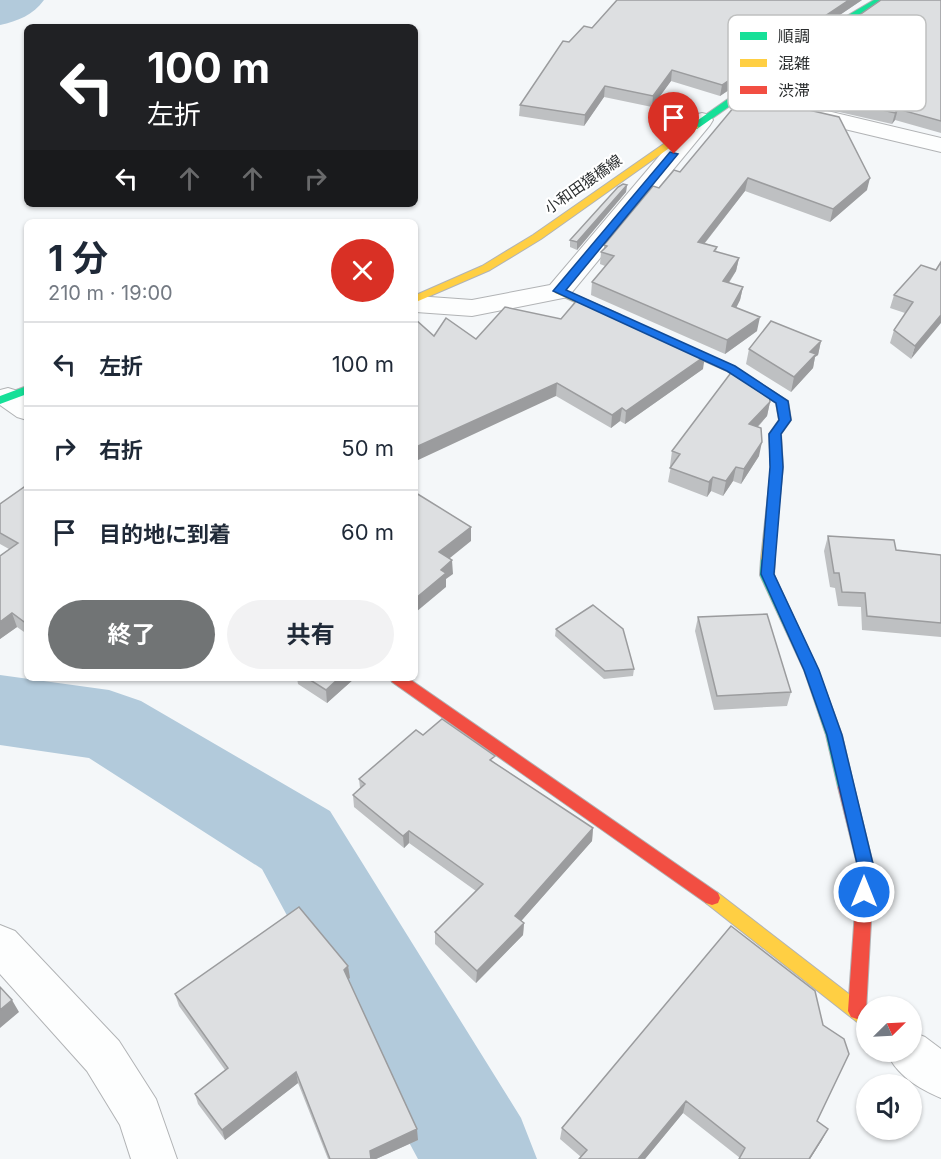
<!DOCTYPE html>
<html lang="ja">
<meta charset="utf-8">
<style>
:root{--surface:#fff;--page:#f2f2f3;--text:#1f2937;--muted:#747a83;--line:#e0e1e3;--accent:#717475}
body{margin:0;font-family:Inter,"Noto Sans JP",sans-serif;background:var(--page);color:var(--text);height:100vh;display:flex;flex-direction:column;font-size:22px;white-space:nowrap}
*{box-sizing:border-box;margin:0}
p{font-size:20px;color:var(--muted)}
.icon{flex:none;width:33px;height:33px;fill:none;stroke:currentColor;stroke-width:2;stroke-linecap:round;stroke-linejoin:round}
.map{position:relative;flex:1;overflow:hidden}
.details{position:absolute;left:24px;top:219px;width:394px;height:462px;display:flex;flex-direction:column;background:var(--surface);border-radius:9px;box-shadow:0 2px 4px #0004}
.details>*{flex:none}
.banner{position:absolute;left:24px;top:24px;width:394px;height:183px;border-radius:9px;box-shadow:0 2px 4px #0004;background:#202124;color:#fff;overflow:hidden}
.needle{width:39px;rotate:66deg}
.fabs{position:absolute;left:856px;top:996px;display:grid;gap:12px}
.fabs a{display:grid;place-items:center;width:66px;height:66px;border-radius:50%;background:var(--surface);box-shadow:0 2px 4px #0004;font-size:30px}
.pin{position:absolute;display:grid;place-items:center;width:51px;height:51px;color:#fff;margin:-62px -26px;border-radius:50% 50% 50% 0;rotate:-45deg;box-shadow:0 0 6px #0007}
.pin .icon{rotate:45deg}
.me{position:absolute;width:66px;margin:-33px;rotate:0deg;stroke-linejoin:round;filter:drop-shadow(0 0 4px #0008)}
.turn{display:flex;align-items:center;gap:21px;height:126px;padding:0 24px;font-size:27px}
.turn .icon{width:78px;height:78px;stroke-width:2.5}
.turn b{display:block;font-size:42px;line-height:51px}
.lanes{display:flex;align-items:center;height:57px;padding:0 24px;background:#0003;justify-content:center;gap:30px;direction:ltr}
.lanes .off{opacity:.35}
.round{display:grid;place-items:center;flex:none;width:63px;height:63px;border-radius:32px;background:var(--page)}
.headline{display:flex;align-items:center;justify-content:space-between;height:102px;padding:0 24px}
h1{font-size:36px;font-weight:700;line-height:45px}
.primary-button{display:flex;gap:12px;margin-top:auto;padding:12px 24px}
.primary-button a{flex:1;height:69px;border-radius:36px;background:var(--accent);color:#fff;font-size:24px;font-weight:700;line-height:69px;text-align:center}
.primary-button a+a{background:var(--page);color:var(--text)}
ul{padding:0;list-style:none}
li{display:flex;align-items:center;gap:18px;height:84px;padding:0 24px;border-top:2px solid var(--line)}
li div{flex:1}
li b{display:block;font-size:22px}
li em{font-style:normal}
.map>svg:first-child{display:block}
.lines{fill:none;stroke-linecap:round;stroke-linejoin:round}
.river{fill:#b2cadb;fill-rule:evenodd}
.street-casing{stroke:#b1b3b5;stroke-width:2}
.fast-casing{stroke:#b1b3b5;stroke-width:2}
.slow-casing{stroke:#b1b3b5;stroke-width:2}
.jam-casing{stroke:#b1b3b5;stroke-width:2}
.street{fill:#fdfefe;fill-rule:evenodd}
.fast{fill:#16e098;fill-rule:evenodd}
.slow{fill:#ffcf43;fill-rule:evenodd}
.jam{fill:#f24e42;fill-rule:evenodd}
.wall{fill:#bec0c2}
.shaded-wall{fill:#9b9c9e}
.building{fill:#dddfe1;stroke:#9b9c9e;stroke-width:1.5}
.route{fill:#1a73e8;stroke:#114b97;stroke-width:1.5}
.labels{text-anchor:middle;dominant-baseline:central;stroke-width:4.5;stroke-linejoin:round;paint-order:stroke}
.far-street-label{font-size:15px;fill:#2a2d2e;stroke:#fff}
.key{fill:#fff;stroke:#bfc0c0;stroke-width:1.5}
.key-label{font-size:16px;fill:#2a2d2e}
</style>
<div class="map">
<svg width="941" height="1159" viewBox="0 0 941 1159">
<rect width="100%" height="100%" fill="#f4f7f9"/>
<g class="lines">
<path class="river" d="M0,0H44C33,15 18,21 0,25Z
M0,675L109,690L141,701L330,811L521,1118L537,1159H418L262,869L89,758L0,745Z"/>
<defs>
<path id="street" d="M798,104L941,138V152L790,116L787,111L790,106Z
M702,113L710,115L713,120L710,125L568,297L472,316L416,312V296L472,300L550,285L694,115Z
M8,388L18,391L27,397V420L17,417L0,405V390Z
M0,925L15,931L119,1041L156,1099L177,1159H131L120,1125L87,1071L0,974Z
M912,1032L925,1037L941,1049V1098C919,1089 895,1074 887,1052H912Z"/>
<path id="fast" d="M874,0H884L851,21L697,129H691V125L845,17Z
M27,386V394L0,404V396Z
M768,554L775,559L774,575L818,670L842,735L854,787L851,792L846,793L841,792L838,787L826,735L804,670L760,575L761,559Z"/>
<path id="slow" d="M691,125L699,127L541,239L490,270L416,302V295L482,266L533,235Z
M559,288L621,315L622,317L621,319H613L555,293V289Z
M664,336L735,367L788,401L791,420L781,434L783,467L773,562H763L761,559L771,467L769,434L779,420L776,403L727,371L660,341V337Z
M712,891L718,893L867,1008V1027L861,1025L706,903L704,898L706,893Z"/>
<path id="jam" d="M390,678H408L718,893L720,898L718,903L712,905L706,903L392,682Z
M846,781L851,782L854,787L874,868L866,1011L863,1017L857,1019L851,1017L848,1011L858,868L838,787L841,782Z"/>
</defs>
<use href="#street" class="street-casing"/>
<use href="#fast" class="fast-casing"/>
<use href="#slow" class="slow-casing"/>
<use href="#jam" class="jam-casing"/>
<use href="#street" class="street"/>
<use href="#fast" class="fast"/>
<use href="#slow" class="slow"/>
<use href="#jam" class="jam"/>
</g>
<path class="wall" d="M617,0H862L720,96L671,81L652,107L604,97L584,126L519,116L520,105L569,42L592,28Z
M941,0V133L895,120L892,124L760,94L762,83Z
M680,172L867,190L830,222L745,191L705,243L717,247L716,252L739,258L736,271L729,283L743,287L740,300L736,308L757,331L725,354L591,295L592,282L605,266L600,264L601,252L604,249V245L659,188Z
M627,185L626,192L577,250L570,247V240Z
M941,262L911,359L890,343L894,330L905,313L890,308L894,295L936,270Z
M434,336L476,339L703,369L625,424L620,421L611,428L556,396Z
M821,341L818,355L815,357L813,368L791,392L746,364L749,349Z
M770,402L767,416L758,427L759,456L741,484L733,481L723,496L711,491L707,497L668,482L671,466H670L672,451Z
M27,485V634L17,627L0,639L9,549L0,544V504Z
M828,536L896,550L941,555V637L862,630L861,607L838,606L835,588L830,587L824,551Z
M698,617L791,692L787,706L714,710L695,631Z
M556,629L634,669L633,676L604,679L555,636Z
M297,678H355L327,703L298,684Z
M423,735L495,763L593,828L592,841L521,921L524,923L523,935L476,983L435,944V932L476,891L409,843L404,848L354,807L353,795L360,788L359,779Z
M731,926L822,1140L810,1159H739L740,1158L683,1113L645,1159H579L581,1157L560,1139L562,1128Z
M348,966L350,978L348,979L418,1140L376,1159H328L298,1083L225,1140L198,1104L195,1094L225,1070L179,1006L175,994Z"/>
<path class="shaded-wall" d="M849,0H862L720,96L722,85Z
M672,70L671,81L652,107L653,96Z
M605,86L604,97L584,126L585,115Z
M898,109L895,120L892,124L895,113Z
M748,178L745,191L696,254L698,242Z
M870,178L867,190L830,222L833,209Z
M627,185L626,192L577,250V242Z
M739,258L736,271L721,294L723,281Z
M743,287L740,300L730,320L732,306Z
M941,315V323L911,359L915,346Z
M760,317L757,331L725,354L727,340Z
M821,341L818,355L815,357L813,368L791,392L794,377L810,352Z
M705,356L703,369L625,424L626,411Z
M557,383L556,396L416,461V447Z
M770,402L767,416L747,438L749,424Z
M622,408L620,421L611,428L612,415Z
M762,442L759,456L741,484L744,469Z
M736,467L733,481L723,496L726,481Z
M713,477L711,491L707,497L709,482Z
M471,527V541L440,566L439,552Z
M452,560L453,574L446,579V587L416,612V598L441,570Z
M12,613L17,627L0,639V622Z
M339,678H355L327,703L326,690Z
M593,828L592,841L515,928V916Z
M409,831V843L404,848L403,836Z
M524,923L523,935L476,983L477,971Z
M348,966L350,978L345,981L344,970Z
M12,1000L19,1012L0,1028V1010Z
M296,1072L298,1083L225,1140L222,1130Z
M686,1101L683,1113L645,1159H638Z
M417,1129L418,1140L376,1159H371L370,1151Z
M828,1129L822,1140L810,1159H809Z"/>
<path class="building" d="M617,0H849L722,85L672,70L653,96L605,86L585,115L520,105L563,41L569,42L584,26L592,28Z
M881,0H941V121L898,109L895,113L762,83Z
M744,95L839,117L870,178L833,209L748,178L698,242L717,247L714,251L739,258L723,281L743,287L732,306L760,317L727,340L592,282L614,256L601,252L607,246L604,245L653,186L659,188L674,170L680,172Z
M623,184L627,185L577,242L570,240L618,187Z
M941,262V315L915,346L894,330L913,302L894,295L921,265L936,270Z
M578,299L705,356L626,411L622,408L612,415L557,383L416,447V320L434,336L446,318L476,339L505,307L561,319Z
M771,321L821,341L810,352L816,354L794,377L749,349Z
M733,370L769,392L770,402L749,424L761,428L762,442L744,469L736,467L726,481L713,477L709,482L670,468L680,454L672,451Z
M27,485V624L12,613L0,622V556L18,543L0,533V504Z
M416,493L471,527L439,552L452,560L441,570L446,573L416,598Z
M828,536L894,540L896,550L941,555V623L867,616L865,593L842,592L839,573H834Z
M593,605L623,629L634,669L605,671L556,629Z
M767,614L791,692L717,696L698,617Z
M307,678H339L326,690Z
M442,719L495,756L490,760L593,828L515,916L524,923L477,971L435,932L483,884L409,831L403,836L353,795L365,784L359,779L416,730L423,735Z
M299,907L348,966L344,970L417,1129L370,1151L371,1159H330L296,1072L222,1130L195,1094L228,1068L175,994Z
M731,926L815,991L823,1025L844,1039L849,1054L817,1121L828,1129L809,1159H739L745,1148L686,1101L638,1159H579L587,1150L562,1128Z
M0,987L12,1000L0,1010Z"/>
<path class="route" d="M670,152L678,154L566,290L735,366L788,401L791,420L781,434L783,467L774,574L819,670L842,735L874,868L870,897L864,899L859,897L856,892L858,868L827,735L804,670L761,574L770,467L769,434L779,420L776,403L727,371L553,291Z"/>
<g class="labels">
<g class="far-street-label">
<text transform="translate(583 184) rotate(-35)">小和田猿橋線</text>
</g>
</g>
<rect x="728" y="15" width="198" height="96" rx="9" class="key"/>
<rect x="740" y="32" width="27" height="8" fill="#16e098"/>
<rect x="740" y="59" width="27" height="8" fill="#ffcf43"/>
<rect x="740" y="86" width="27" height="8" fill="#f24e42"/>
<g class="key-label">
<text x="778" y="42">順調</text>
<text x="778" y="69">混雑</text>
<text x="778" y="96">渋滞</text>
</g>
</svg>
<div class="fabs">
<a><svg class="needle" viewBox="-14 -14 28 28"><path d="M0-13l5 13h-10z" fill="#e53935"/><path d="M0 13l5-13h-10z" fill="#747a83"/></svg></a>
<a><svg class="icon" aria-label="sound" viewBox="0 0 24 24"><path d="M4 9h4l5-4v14l-5-4H4zM17 9q2 3 0 6"/></svg></a>
</div>
<div class="pin" style="left:674px;top:154px;background:#d93025"><svg class="icon" aria-label="arrive" viewBox="0 0 24 24"><path d="M6 21V4h12l-3 4 3 4H6"/></svg></div>
<svg class="me" style="left:864px;top:892px" viewBox="-20 -20 40 40"><circle r="17" fill="#1a73e8" stroke="#fff" stroke-width="3"/><path d="M0-11L8 9 0 5-8 9z" fill="#fff"/></svg>
<div class="banner">
<div class="turn"><svg class="icon" aria-label="left" viewBox="0 0 24 24"><path d="M17 20v-9H6M10 6l-5 5 5 5"/></svg><div><b>100 m</b>左折</div></div>
<div class="lanes"><svg class="icon" aria-label="left" viewBox="0 0 24 24"><path d="M17 20v-9H6M10 6l-5 5 5 5"/></svg><svg class="icon off" aria-label="ahead" viewBox="0 0 24 24"><path d="M12 20V5M6 11l6-6 6 6"/></svg><svg class="icon off" aria-label="ahead" viewBox="0 0 24 24"><path d="M12 20V5M6 11l6-6 6 6"/></svg><svg class="icon off" aria-label="right" viewBox="0 0 24 24"><path d="M7 20v-9h11M14 6l5 5-5 5"/></svg></div>
</div>
<section class="details">
<div class="headline"><div><h1>1 分</h1><p>210 m · 19:00</p></div><a class="round" style="background:#d93025;color:#fff"><svg class="icon" aria-label="close" viewBox="0 0 24 24"><path d="M6 6l12 12M18 6L6 18"/></svg></a></div>
<ul>
<li><svg class="icon" aria-label="left" viewBox="0 0 24 24"><path d="M17 20v-9H6M10 6l-5 5 5 5"/></svg><div><b>左折</b></div><em>100 m</em></li>
<li><svg class="icon" aria-label="right" viewBox="0 0 24 24"><path d="M7 20v-9h11M14 6l5 5-5 5"/></svg><div><b>右折</b></div><em>50 m</em></li>
<li><svg class="icon" aria-label="arrive" viewBox="0 0 24 24"><path d="M6 21V4h12l-3 4 3 4H6"/></svg><div><b>目的地に到着</b></div><em>60 m</em></li>
</ul>
<div class="primary-button"><a>終了</a><a>共有</a></div>
</section>
</div>
